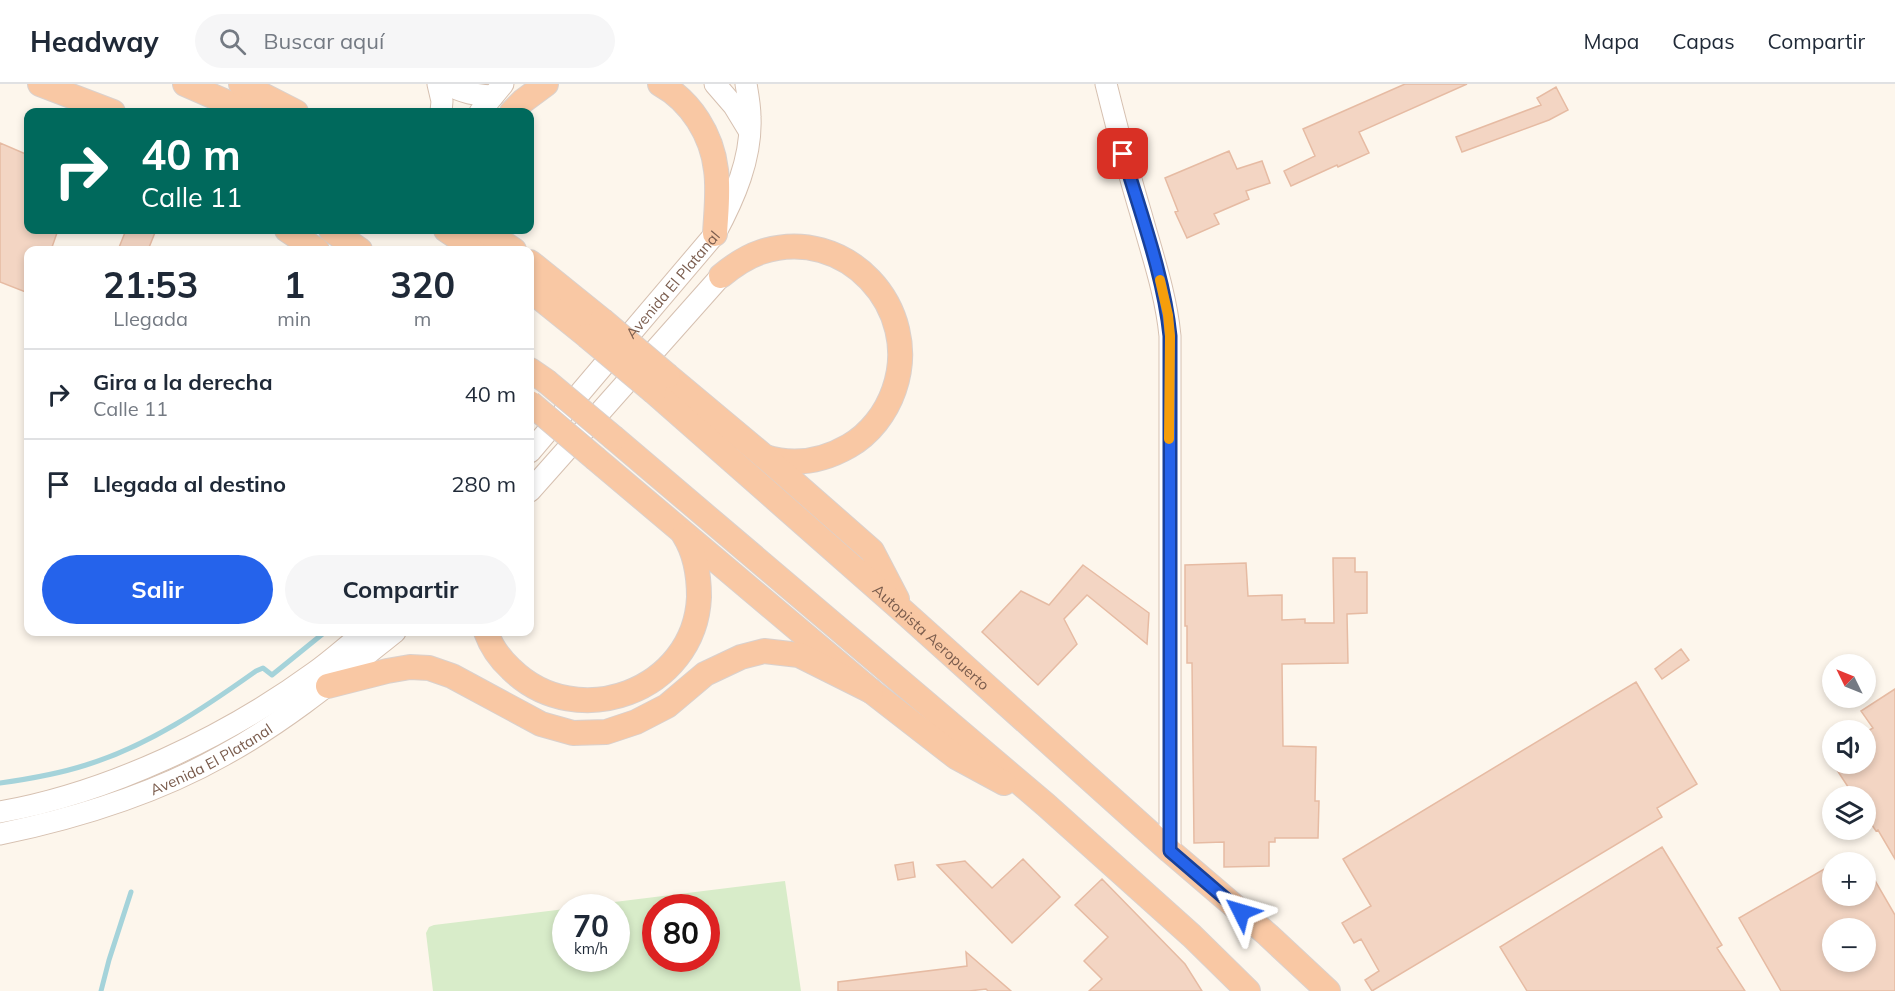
<!DOCTYPE html>
<html lang="es">
<meta charset="utf-8">
<style>
:root{--surface:#fff;--page:#f6f6f7;--text:#1f2937;--muted:#747a83;--line:#e0e1e3;--accent:#2563eb}
body{margin:0;font-family:Mulish,sans-serif;background:var(--page);color:var(--text);height:100vh;display:flex;flex-direction:column;font-size:22px;white-space:nowrap}
*{box-sizing:border-box;margin:0}
p{font-size:20px;color:var(--muted)}
.icon{flex:none;width:33px;height:33px;fill:none;stroke:currentColor;stroke-width:2;stroke-linecap:round;stroke-linejoin:round}
.map{position:relative;flex:1;overflow:hidden}
.sheet{position:absolute;left:24px;top:162px;width:510px;height:390px;display:flex;flex-direction:column;background:var(--surface);border-radius:12px;box-shadow:0 3px 9px #0003}
.sheet>*{flex:none}
.hud{position:absolute;left:24px;top:24px;width:510px;height:126px;border-radius:12px;box-shadow:0 3px 9px #0003;background:#00695c;color:#fff;overflow:hidden}
.needle{width:39px;rotate:313deg}
.controls{position:absolute;left:1822px;top:570px;display:grid;gap:12px}
.controls a{display:grid;place-items:center;width:54px;height:54px;border-radius:50%;background:var(--surface);box-shadow:0 3px 9px #0003;font-size:30px}
.speed{position:absolute;left:552px;top:810px;display:flex;gap:12px;font-size:30px;font-weight:700;text-align:center}
.speed>*{display:grid;place-content:center;width:78px;height:78px;border-radius:50%;background:var(--surface);box-shadow:0 3px 9px #0003;line-height:1}
.speed small{font-size:15px;font-weight:400}
.speed .limit{border:9px solid #d22;background:#fff;color:#111}
.pin{position:absolute;display:grid;place-items:center;width:51px;height:51px;color:#fff;margin:-26px;border-radius:12px;box-shadow:0 3px 9px #0006}
.me{position:absolute;width:66px;margin:-33px;rotate:310deg;stroke-linejoin:round;filter:drop-shadow(0 0 4px #0008)}
.turn{display:flex;align-items:center;gap:21px;height:126px;padding:0 18px;font-size:27px}
.turn .icon{width:78px;height:78px;stroke-width:2.5}
.turn b{display:block;font-size:42px;line-height:51px}
.eta{display:flex;justify-content:space-evenly;align-items:center;height:102px;text-align:center}
.eta b{font-size:36px;font-weight:700;line-height:42px}
.cta{display:flex;gap:12px;margin-top:auto;padding:12px 18px}
.cta a{flex:1;height:69px;border-radius:36px;background:var(--accent);color:#fff;font-size:24px;font-weight:700;line-height:69px;text-align:center}
.cta a+a{background:var(--page);color:var(--text)}
ul{padding:0;list-style:none}
li{display:flex;align-items:center;gap:18px;height:90px;padding:0 18px;border-top:2px solid var(--line)}
li div{flex:1}
li b{display:block;font-size:22px}
li em{font-style:normal}
header{display:flex;align-items:center;gap:36px;box-sizing:border-box;height:84px;padding:0 30px;background:var(--surface);border-bottom:2px solid var(--line)}
header strong{font-size:28px}
nav{display:flex;gap:33px;margin-inline-start:auto;font-size:21px}
.search{width:420px;height:54px;background:var(--page);display:flex;align-items:center;gap:15px;box-sizing:border-box;padding:0 21px;border-radius:33px;color:var(--muted);font-size:22px}
.map>svg:first-child{display:block}
.green{fill:#d8ecc9;fill-rule:evenodd}
.lines{fill:none;stroke-linecap:round;stroke-linejoin:round}
.stream{stroke:#a5d3da;stroke-width:5}
.building{fill:#f3d5c3;stroke:#e6bba3;stroke-width:1.5;fill-rule:evenodd}
.secondary-casing{stroke:#d6c0b0;stroke-width:23}
.trunk-casing{stroke:#dad1cd;stroke-width:26}
.secondary{stroke:#fff;stroke-width:21}
.trunk{stroke:#f9c8a4;stroke-width:24}
.trunk-bridge-casing{stroke:#dad1cd;stroke-width:26;stroke-linecap:butt}
.trunk-bridge{stroke:#f9c8a4;stroke-width:24}
.route-casing{stroke:#184099;stroke-width:15}
.route{stroke:#2563eb;stroke-width:10}
.slow{stroke:#f59e0b;stroke-width:10}
.labels{text-anchor:middle;dominant-baseline:central;stroke-width:6;stroke-linejoin:round;paint-order:stroke}
.street-label{font-size:15px;fill:#7a5c4d;stroke:#fffaf3}
</style>
<header>
<strong>Headway</strong>
<div class="search"><svg class="icon" aria-label="search" viewBox="0 0 24 24"><circle cx="10" cy="10" r="6"/><path d="M15 15l6 6"/></svg>Buscar aquí</div>
<nav><a>Mapa</a><a>Capas</a><a>Compartir</a></nav>
</header>
<div class="map">
<svg width="1895" height="907" viewBox="0 0 1895 907">
<rect width="100%" height="100%" fill="#fdf6ec"/>
<path class="green" d="M785,797L801,907H433L426,849L429,843L434,841L565,825L566,874H616V824L574,823ZM656,824H706V874H656Z"/>
<g class="lines">
<path class="stream" d="M0,699C29,695 58,690 86,681C148,662 204,624 256,587L263,584L272,591L325,548
M101,907L109,876L131,808"/>
</g>
<path class="building" d="M1405,0H1467L1359,48L1369,69L1338,83L1337,81L1291,102L1284,87L1315,72L1303,45Z
M1556,3L1568,26L1549,36L1462,68L1456,53L1541,21L1537,14Z
M0,59L28,71V146H58L51,166H28V209L0,198Z
M1229,67L1237,85L1262,77L1270,99L1246,107L1249,115L1214,130L1219,140L1187,154L1175,128L1178,127L1165,94Z
M126,146H156L148,166H118Z
M1333,474H1355V488H1367V529L1347,530L1348,579L1282,580L1283,662L1316,663L1315,717H1319L1318,754H1275V758H1269V782L1224,783V758L1194,759L1192,579H1187V542H1185V481L1246,479L1248,512L1282,511V536L1305,535V539H1334Z
M1083,481L1149,529L1147,560L1087,511L1064,535L1077,560L1038,601L982,548L1021,507L1049,521Z
M1681,565L1689,576L1662,595L1655,585Z
M1636,598L1697,700L1657,724L1662,733L1372,907L1365,896L1379,887L1361,855L1354,859L1342,839L1371,822L1343,775Z
M1895,605V775L1878,746L1876,747L1866,732V712H1854L1833,680H1866V648L1873,644L1861,627Z
M1662,763L1722,861L1717,864L1745,907H1527L1500,863Z
M1023,775L1060,813L1012,859L937,781L965,777L992,804Z
M913,778L915,793L898,796L895,781Z
M1833,780V812H1866V781L1895,831V907H1781L1739,834ZM1833,844H1866V878H1833Z
M1102,795L1185,880L1202,907H1089L1102,895L1084,877L1108,853L1075,821Z
M966,868L1011,907H988L986,905L969,907H838V898L967,882Z"/>
<g class="lines">
<defs>
<g id="secondary">
<path d="M438,0L442,17L441,28"/>
<path d="M447,0C462,9 476,11 493,12"/>
<path d="M715,0L734,22L748,45"/>
<path d="M1106,0C1117,44 1128,87 1141,130C1152,170 1166,210 1170,252V767"/>
<path d="M480,28L503,0"/>
<path id="s1" d="M530,368L715,150C734,115 752,74 750,33C750,22 748,11 746,0"/>
<path d="M530,407L721,192"/>
<path d="M0,728C108,709 226,653 315,588C332,576 348,561 365,548"/>
<path id="s2" d="M0,750C77,734 155,710 224,671C286,637 340,592 395,548"/>
</g>
<g id="trunk">
<path d="M40,0L113,28"/>
<path d="M185,0L249,28"/>
<path d="M241,0L296,28"/>
<path d="M660,0C691,17 712,51 716,86C719,107 716,129 715,150"/>
<path d="M512,28L523,17L546,0"/>
<path d="M287,146L317,166"/>
<path d="M331,146L360,166"/>
<path d="M446,146L476,166"/>
<path d="M484,146L514,166"/>
<path d="M530,178L602,236"/>
<path d="M721,192C733,182 746,173 761,168C845,140 923,224 894,306C886,329 870,350 849,362C823,377 794,382 765,373"/>
<path d="M530,206L587,252"/>
<path d="M530,286L546,297"/>
<path d="M668,292L765,373L872,467L897,515"/>
<path id="s3" d="M654,308L904,528L1170,767L1268,851L1328,907"/>
<path d="M614,354L1046,721L1192,852L1248,907"/>
<path d="M596,375L871,607L956,673L1004,699"/>
<path d="M486,548C491,562 500,575 511,585C577,650 695,607 699,513C699,491 696,470 684,451"/>
<path d="M328,602L387,587L410,583L429,584L452,592L541,640L573,649L606,648L636,638L667,622L705,590L741,573L764,567L799,571L871,607"/>
</g>
</defs>
<use href="#secondary" class="secondary-casing"/>
<use href="#trunk" class="trunk-casing"/>
<use href="#secondary" class="secondary"/>
<use href="#trunk" class="trunk"/>
<defs>
<path id="trunk-bridge" d="M602,236L668,292
M587,252L654,308
M546,297L614,354
M530,319L596,375"/>
</defs>
<use href="#trunk-bridge" class="trunk-bridge-casing"/>
<use href="#trunk-bridge" class="trunk-bridge"/>
</g>
<g class="lines">
<defs>
<path id="route" d="M1123,70C1140,128 1164,192 1170,252V767L1241,828"/>
</defs>
<use href="#route" class="route-casing"/>
<use href="#route" class="route"/>
<path class="slow" d="M1160,196L1168,231L1170,252L1169,355"/>
</g>
<g class="labels">
<g class="street-label">
<text stroke="none"><textPath href="#s1" startOffset="220">Avenida El Platanal</textPath></text>
<text stroke="none"><textPath href="#s3" startOffset="370">Autopista Aeropuerto</textPath></text>
<text stroke="none"><textPath href="#s2" startOffset="225">Avenida El Platanal</textPath></text>
</g>
</g>
</svg>
<div class="controls">
<a><svg class="needle" viewBox="-14 -14 28 28"><path d="M0-13l5 13h-10z" fill="#e53935"/><path d="M0 13l5-13h-10z" fill="#747a83"/></svg></a>
<a><svg class="icon" aria-label="sound" viewBox="0 0 24 24"><path d="M4 9h4l5-4v14l-5-4H4zM17 9q2 3 0 6"/></svg></a>
<a><svg class="icon" aria-label="layers" viewBox="0 0 24 24"><path d="M12 4l9 5-9 5-9-5zM3 14l9 5 9-5"/></svg></a>
<a>+</a>
<a>−</a>
</div>
<div class="speed"><div>70<small>km/h</small></div><div class="limit">80</div></div>
<div class="pin" style="left:1123px;top:70px;background:#d93025"><svg class="icon" aria-label="arrive" viewBox="0 0 24 24"><path d="M6 21V4h12l-3 4 3 4H6"/></svg></div>
<svg class="me" style="left:1241px;top:828px" viewBox="-20 -20 40 40"><path d="M0-17L14 15 0 8-14 15z" fill="#2563eb" stroke="#fff" stroke-width="4"/></svg>
<div class="hud">
<div class="turn"><svg class="icon" aria-label="right" viewBox="0 0 24 24"><path d="M7 20v-9h11M14 6l5 5-5 5"/></svg><div><b>40 m</b>Calle 11</div></div>
</div>
<section class="sheet">
<div class="eta">
<div><b>21:53</b><p>Llegada</p></div>
<div><b>1</b><p>min</p></div>
<div><b>320</b><p>m</p></div>
</div>
<ul>
<li><svg class="icon" aria-label="right" viewBox="0 0 24 24"><path d="M7 20v-9h11M14 6l5 5-5 5"/></svg><div><b>Gira a la derecha</b><p>Calle 11</p></div><em>40 m</em></li>
<li><svg class="icon" aria-label="arrive" viewBox="0 0 24 24"><path d="M6 21V4h12l-3 4 3 4H6"/></svg><div><b>Llegada al destino</b></div><em>280 m</em></li>
</ul>
<div class="cta"><a>Salir</a><a>Compartir</a></div>
</section>
</div>
